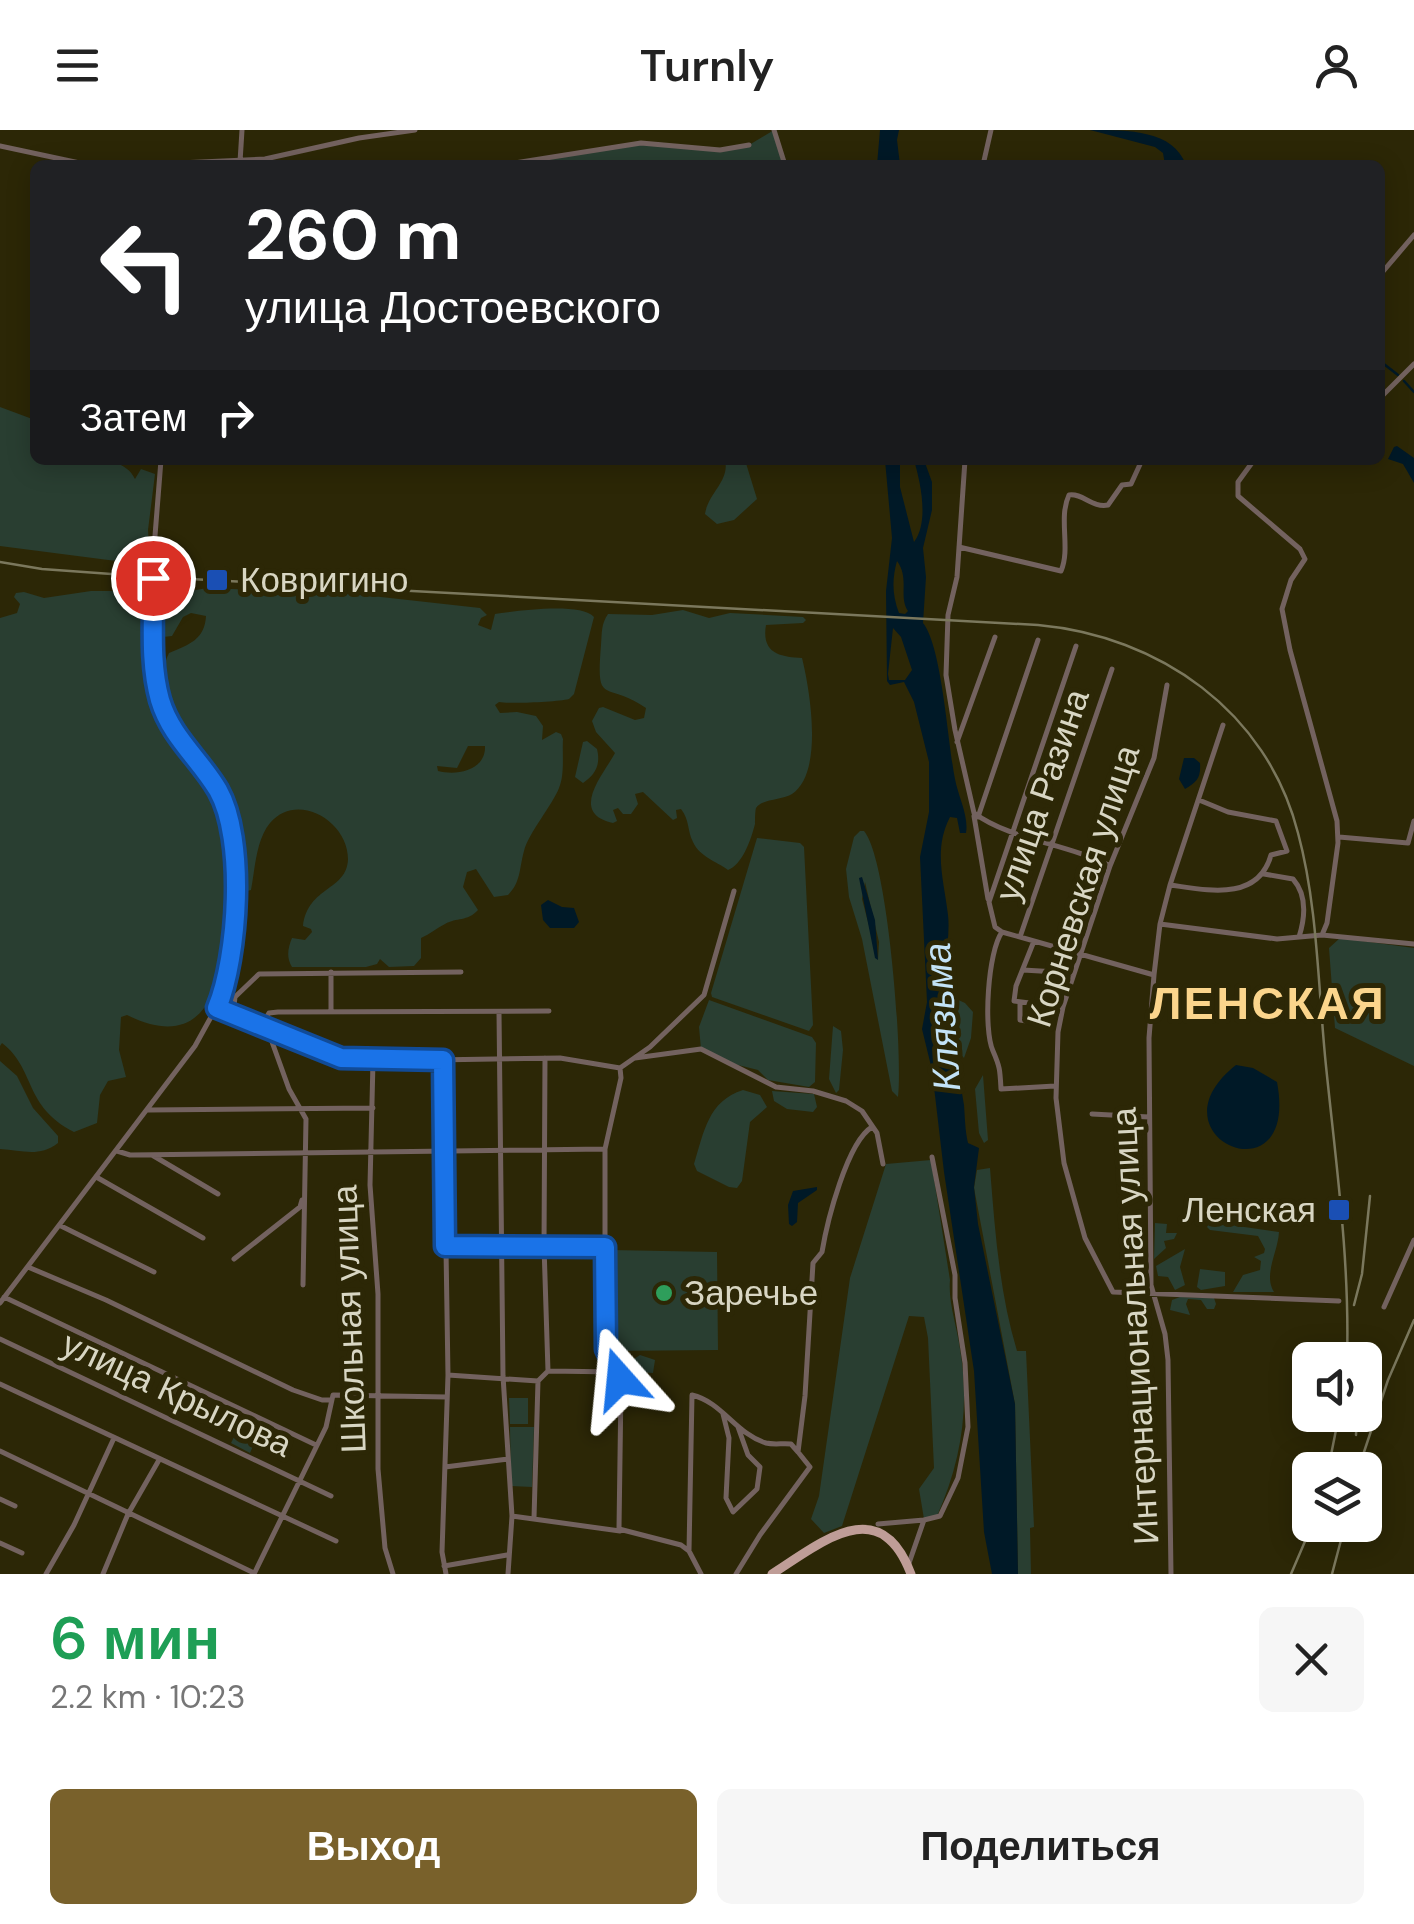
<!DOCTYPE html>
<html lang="ru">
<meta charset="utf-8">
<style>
:root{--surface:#fff;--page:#f6f6f6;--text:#222;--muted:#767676;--accent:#79612b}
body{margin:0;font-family:"DM Sans",sans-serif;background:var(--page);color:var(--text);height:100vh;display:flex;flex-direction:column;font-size:38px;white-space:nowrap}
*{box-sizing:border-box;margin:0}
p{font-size:32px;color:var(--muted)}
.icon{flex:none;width:55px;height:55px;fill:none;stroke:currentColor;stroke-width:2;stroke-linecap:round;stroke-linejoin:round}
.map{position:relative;height:1444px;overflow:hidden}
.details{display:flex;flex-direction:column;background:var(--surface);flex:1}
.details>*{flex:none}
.banner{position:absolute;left:30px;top:30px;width:1355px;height:305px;border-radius:15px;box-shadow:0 5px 25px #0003;background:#202124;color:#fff;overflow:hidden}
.controls{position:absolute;left:1292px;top:1212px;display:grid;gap:20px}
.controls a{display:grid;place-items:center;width:90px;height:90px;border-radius:15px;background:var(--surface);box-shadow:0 5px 25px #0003;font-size:50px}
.pin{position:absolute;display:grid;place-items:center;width:85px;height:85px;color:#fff;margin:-42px;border:5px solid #fff;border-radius:50%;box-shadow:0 2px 10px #0007}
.me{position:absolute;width:110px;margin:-55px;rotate:342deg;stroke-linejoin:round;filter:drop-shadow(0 0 8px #0008)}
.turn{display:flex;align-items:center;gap:35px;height:210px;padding:0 50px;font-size:45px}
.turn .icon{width:130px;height:130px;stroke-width:2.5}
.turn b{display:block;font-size:70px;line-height:85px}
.then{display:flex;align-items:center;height:95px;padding:0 50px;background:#0003;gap:20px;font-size:38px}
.round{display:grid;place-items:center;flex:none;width:105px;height:105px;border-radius:15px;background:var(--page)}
.head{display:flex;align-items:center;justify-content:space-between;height:170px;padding:0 50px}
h1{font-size:60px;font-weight:600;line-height:75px;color:#1e9e55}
.cta{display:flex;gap:20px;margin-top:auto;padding:20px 50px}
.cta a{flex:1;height:115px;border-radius:15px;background:var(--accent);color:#fff;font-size:40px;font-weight:600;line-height:115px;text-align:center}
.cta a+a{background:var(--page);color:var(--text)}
header{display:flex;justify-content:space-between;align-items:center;height:130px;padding:0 50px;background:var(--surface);font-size:45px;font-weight:600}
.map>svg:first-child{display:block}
.green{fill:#293e31;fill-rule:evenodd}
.water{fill:#001927;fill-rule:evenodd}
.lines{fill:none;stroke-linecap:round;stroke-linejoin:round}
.stream{stroke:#001927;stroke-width:2.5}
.minor{stroke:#73625f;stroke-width:5}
.major{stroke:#bf9d97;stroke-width:9}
.rail{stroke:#7b785d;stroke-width:2.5}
.route-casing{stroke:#114b97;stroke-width:25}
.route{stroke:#1a73e8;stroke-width:18}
.transit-dot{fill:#1a4fb4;stroke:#2c2706;stroke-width:4}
.leisure-dot{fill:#2e9e5b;stroke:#2c2706;stroke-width:4}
.labels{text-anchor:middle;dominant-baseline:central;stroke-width:10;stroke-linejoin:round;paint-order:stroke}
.poi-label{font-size:35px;fill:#d8d6c3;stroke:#2c2706;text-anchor:start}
.street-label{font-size:35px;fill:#d8d6c3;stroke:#2c2706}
.water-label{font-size:38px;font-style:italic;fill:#c3e3f7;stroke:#2c2706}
.district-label{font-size:45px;font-weight:bold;letter-spacing:2.5px;fill:#fbd58c;stroke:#2c2706}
</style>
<header><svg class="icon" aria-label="menu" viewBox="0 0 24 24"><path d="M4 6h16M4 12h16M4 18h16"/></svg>Turnly<svg class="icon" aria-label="person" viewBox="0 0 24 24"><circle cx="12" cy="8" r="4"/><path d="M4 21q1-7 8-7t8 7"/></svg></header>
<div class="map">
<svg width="1414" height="1444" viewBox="0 0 1414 1444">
<rect width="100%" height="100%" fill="#2c2706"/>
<path class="green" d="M774,0L785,35H502L654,12L720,20L749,15Z
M0,277L35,290V330C63,330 121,319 135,349L141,339L155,344L148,400L150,429L116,431L0,416Z
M725,330H745L757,369L734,390L717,394L705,384C708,363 730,351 725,330Z
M207,458L354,464L480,478L487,485L481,488L478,495L491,500L495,484C516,481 581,472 594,487L574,564L569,569C557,572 510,574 499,572L495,575L500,583L517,582L536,586L543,596L542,610L556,602L561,604L563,609C562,624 565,644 559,658C553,674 528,704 524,721C519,739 521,752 508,765L494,767L476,739L467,742L463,757L478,780C467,792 457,787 445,794C437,798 430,804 421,808V828L414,836L389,837L380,829L377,834L366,837H292C286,827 288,818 292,808L305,810L312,802L311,799L303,796C308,756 347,761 348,729C348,691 297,661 270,693C256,710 255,739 251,760L243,762C238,736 243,709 235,684C221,640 143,573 169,523C189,515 205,509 206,486L191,483L183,487L172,506L163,507L160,501V475L169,465ZM468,616H485C486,640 458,646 438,641L437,636L457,638Z
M91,461H140L148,467C148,502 145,541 155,574C167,613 200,636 216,671C229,698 227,732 227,762C227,827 220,931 127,885L121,887L119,920L126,947L108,951L100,965L97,993L74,1002C23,976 36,939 2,913L0,916V488L17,483L20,474L14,467L16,463L24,462L44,468Z
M683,480L709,488L730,483L803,487L806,490L803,493L766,495C761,524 781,527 802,528C810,560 824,643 792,664C783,670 761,669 756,678C755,681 755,692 755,694C751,710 742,735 728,740C716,731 700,727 693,712C687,700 690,691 681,679L676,680L677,688L673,690L643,662L635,664L638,674L631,684H623L618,678L613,680L617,691L613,693C568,683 604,644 615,623L596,602L592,591L599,578L603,577L635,590L644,588L646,578C604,550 596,578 601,515C602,503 601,494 608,484L652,485Z
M587,611L597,619C601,635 595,645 583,653L575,647L583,612Z
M860,701H864C888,729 903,925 898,967L892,961L862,809L849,767L846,739L854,707ZM865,752L879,812L878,830L862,769Z
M757,708L800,713L804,717L813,895L809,901L712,867L711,863Z
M1340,808L1414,818V936L1335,898L1329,818Z
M943,863L965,873L973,882L971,908L964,928L956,918L947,915Z
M709,870L812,907L816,913L815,952L809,957L768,950L758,940L726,932L701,919L699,897Z
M833,896L841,901L843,920L839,960L836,963L829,949Z
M0,931L17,946L33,978L58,1006V1013C38,1028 22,1020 0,1019Z
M983,945L988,1010L984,1013L979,1003L975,959Z
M743,960L760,965L767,977L750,992L742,1051L737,1058L729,1057L697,1041L694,1034C704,1002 708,971 743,960Z
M772,961L814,964L817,977L813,982L787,979L774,971Z
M931,1030L950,1150C948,1173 957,1196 960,1219C970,1278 961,1332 937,1386L924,1389L919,1359L934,1338L928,1208L924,1187L909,1186L842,1396L824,1403L811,1389L819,1366L850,1148L886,1034Z
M990,1038C995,1100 999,1161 1017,1221H1026L1034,1397L1030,1398L1031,1444H1018L1015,1274L974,1058L977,1040Z
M1210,1092L1279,1102C1278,1122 1263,1145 1274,1162H1233L1243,1145L1260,1140L1261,1131L1254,1127L1264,1123L1265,1119L1258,1106L1210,1100L1207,1097Z
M1155,1093L1167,1094L1166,1103H1177L1174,1109L1164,1111L1166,1118L1154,1129Z
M1185,1119L1180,1137L1185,1155L1175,1160L1168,1147L1158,1146L1156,1136Z
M610,1120L717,1122L718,1220L610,1221Z
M1200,1139L1225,1142V1156L1201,1160L1197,1157Z
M1180,1167L1214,1168L1216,1174L1214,1179H1207L1201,1170L1188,1169L1186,1174L1190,1185L1170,1180L1172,1170Z
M640,1225L655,1230L653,1243L626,1241V1234Z
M509,1268H528V1294H510Z
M245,1285L263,1293L250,1323L231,1313Z
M510,1297H534L532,1357L511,1356Z"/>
<path class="water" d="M880,0H899L897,10L900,35H877Z
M1090,0C1129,0 1173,0 1186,35H1165L1163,23L1155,17Z
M1397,316L1414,328V353L1403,334L1388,329L1394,317Z
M885,330H900V357L914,412C929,392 921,354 914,330H924L932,352V380L923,418L926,447L923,493C942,516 948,615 955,649C958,666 969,686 966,703H960L957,688L950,687C933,720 944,750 948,785C951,810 941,850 942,877C942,912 960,942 964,975C965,988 965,1000 968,1013L979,1018L974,1057L978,1094L1015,1274L1018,1444H992L984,1402L974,1241L944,1042L932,940L922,899L927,872L920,727L929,682V632L914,572L904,552L890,555L887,551L886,461L892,408ZM897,431C910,449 898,466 908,481L905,484L899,483C892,465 892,449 897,431ZM893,498L901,507L912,540L905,550H889L888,544Z
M1184,628H1194L1200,633C1201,648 1197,652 1185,659L1179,649Z
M862,747L875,790L878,830L875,828L859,748Z
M548,770L562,777L574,778L579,792L574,798H550L543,790L541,775Z
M1236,935L1253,938L1277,952C1300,1073 1145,1007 1236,935Z
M817,1057V1060L798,1073L797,1092L792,1096L789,1094L788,1075L793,1061Z"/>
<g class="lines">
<path class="stream" d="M1380,231L1398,245
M1404,251L1414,262"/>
<path class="minor" d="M774,0L785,35
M0,16L89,35
M240,32L242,0
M135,35L265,29L359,8L415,0
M502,35L641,13L720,20L749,15
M983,35L991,0
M1380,145L1414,105
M1380,268L1414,234
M965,330L957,447L948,485L946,545L955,600L974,683C1010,710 1069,714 1110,736
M1254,330L1238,352V366L1300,419L1305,429L1291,450L1282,479L1290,520L1337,691L1338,713L1327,793L1322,805
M959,417L1061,441C1071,418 1058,388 1069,365C1083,363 1092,378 1108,375L1122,355L1131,354L1142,330
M1076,516L989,772L995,797L1002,802L1154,845
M1167,555L1154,628L1110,736L1063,877L1058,902L1056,968L1064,1033L1085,1108L1113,1162L1339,1171
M957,612L995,507
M974,686L988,769
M978,687L1038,510
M1339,707L1408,713L1414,691
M1264,744L1293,749C1307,765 1305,788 1299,807
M1170,755C1207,760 1258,772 1271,725L1287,721L1276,691L1228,682L1199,670
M1160,794L1277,809L1322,805L1414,814
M1002,802C988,821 983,899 993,921C1000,937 1000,940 1001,959L1055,956
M1020,807L1112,539
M1034,811L1016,856L1014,871L1061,877
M1023,840L1074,843
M331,842V882
M1020,874V890L1047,894L1051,876
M217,878L341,928L373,931L560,928L620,938
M499,882L503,1246L512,1386L508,1444
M233,884L235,867L259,844L461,842
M263,893L269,883L278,882L549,881
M267,898L289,959L306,989L303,1155
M545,928L544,1116L548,1241
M635,928L701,919L776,957L813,961L846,971L862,981L877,1003L883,1034
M443,930L448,1245L442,1422L446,1444
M373,931L370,1055L378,1164V1339L385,1418L393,1444
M620,938L621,948L605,1019V1113L607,1219L618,1242L621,1257L619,1399L681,1415L689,1421L701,1444
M620,938L650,917L704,865L734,761
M149,980L373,978
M1092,984L1149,987
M117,1021L130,1025L605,1019
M152,1025L218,1064
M98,1048L203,1108
M61,1096L154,1142
M445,1116L605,1117
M234,1129L300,1077L302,1070
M28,1137L106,1170L293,1260L322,1270H331
M4,1167L316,1315
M0,1173L195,916L222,867L235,812L229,688L217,659L175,605L156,553L153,431L161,330
M1384,1177L1414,1110
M0,1209L331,1366
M448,1245L538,1251
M0,1254L336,1411
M723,1284L729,1308L726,1368L733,1382L757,1359L760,1337L748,1325L738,1297
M0,1321L254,1443
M445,1337L508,1329
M0,1369L15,1376
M512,1386L620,1401
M534,1388L538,1251L548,1241L618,1242
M878,1394L924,1390
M0,1413L22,1423
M689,1421L692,1265C722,1272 736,1304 766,1313C774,1315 783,1313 791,1314L798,1322
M444,1436L507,1425
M908,1436L924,1390L940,1386L958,1348L968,1297L965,1233L955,1168V1145L932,1027
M46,1444L74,1395L114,1308
M103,1444L128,1384L159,1330
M254,1444L326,1297L333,1265L447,1267
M736,1444L760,1405L810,1337L798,1322L805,1266L813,1133L822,1122C827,1092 847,1012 872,997
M1171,1444L1168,1230L1165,1204L1151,1155L1149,908L1154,845L1160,794L1170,755L1223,595"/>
<path class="major" d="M772,1444C822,1412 880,1362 911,1444"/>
<path class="rail" d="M0,432L42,439L153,447L1038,495C1159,506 1267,581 1298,703C1318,777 1318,859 1326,936C1336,1034 1350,1131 1347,1230
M1354,1175L1362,1144L1370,1066
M1356,1305L1357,1285
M1328,1340L1339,1285
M1358,1340L1388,1250L1414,1190
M1291,1444L1312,1395
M1332,1444L1345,1395"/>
</g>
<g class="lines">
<defs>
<path id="route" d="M153,448C154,487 149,531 160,570C171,607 199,628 218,660C246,709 238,827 217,878L341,928L443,930L445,1116L605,1117L606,1219L620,1249"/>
</defs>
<use href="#route" class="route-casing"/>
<use href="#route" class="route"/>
</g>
<g class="transit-dot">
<rect x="205" y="438" width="24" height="24" rx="5"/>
<rect x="1327" y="1068" width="24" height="24" rx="5"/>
</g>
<circle class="leisure-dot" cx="664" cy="1163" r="10"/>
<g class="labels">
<g class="poi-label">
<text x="240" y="450">Ковригино</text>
<text x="1316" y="1080" text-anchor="end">Ленская</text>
<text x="684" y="1163">Заречье</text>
</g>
<g class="street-label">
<text transform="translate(1042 665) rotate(-71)">улица Разина</text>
<text transform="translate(1083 756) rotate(-72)">Корневская улица</text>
<text transform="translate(349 1189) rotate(-92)">Школьная улица</text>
<text transform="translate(1135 1196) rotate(-93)">Интернациональная улица</text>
<text transform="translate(177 1264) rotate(25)">улица Крылова</text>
</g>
<g class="water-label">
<text transform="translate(942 887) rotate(-94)">Клязьма</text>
</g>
<g class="district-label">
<text x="1268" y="873">ЛЕНСКАЯ</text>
</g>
</g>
</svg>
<div class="controls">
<a><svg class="icon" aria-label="sound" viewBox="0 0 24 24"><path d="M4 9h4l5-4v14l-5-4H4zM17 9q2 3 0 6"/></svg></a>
<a><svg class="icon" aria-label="layers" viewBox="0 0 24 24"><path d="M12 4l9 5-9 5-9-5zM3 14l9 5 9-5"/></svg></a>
</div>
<div class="pin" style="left:153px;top:448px;background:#d93025"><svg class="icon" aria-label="arrive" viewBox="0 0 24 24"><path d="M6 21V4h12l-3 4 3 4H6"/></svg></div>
<svg class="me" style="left:620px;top:1249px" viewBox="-20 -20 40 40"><path d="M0-17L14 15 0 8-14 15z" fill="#1a73e8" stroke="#fff" stroke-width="4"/></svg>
<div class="banner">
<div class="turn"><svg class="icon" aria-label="left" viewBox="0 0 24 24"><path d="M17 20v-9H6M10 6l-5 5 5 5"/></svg><div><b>260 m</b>улица Достоевского</div></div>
<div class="then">Затем<svg class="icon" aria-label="right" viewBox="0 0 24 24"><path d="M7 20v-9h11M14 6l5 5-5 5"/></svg></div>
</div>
</div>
<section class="details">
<div class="head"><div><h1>6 мин</h1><p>2.2 km · 10:23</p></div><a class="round"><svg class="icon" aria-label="close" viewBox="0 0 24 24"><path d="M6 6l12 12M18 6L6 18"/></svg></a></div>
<div class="cta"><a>Выход</a><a>Поделиться</a></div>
</section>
